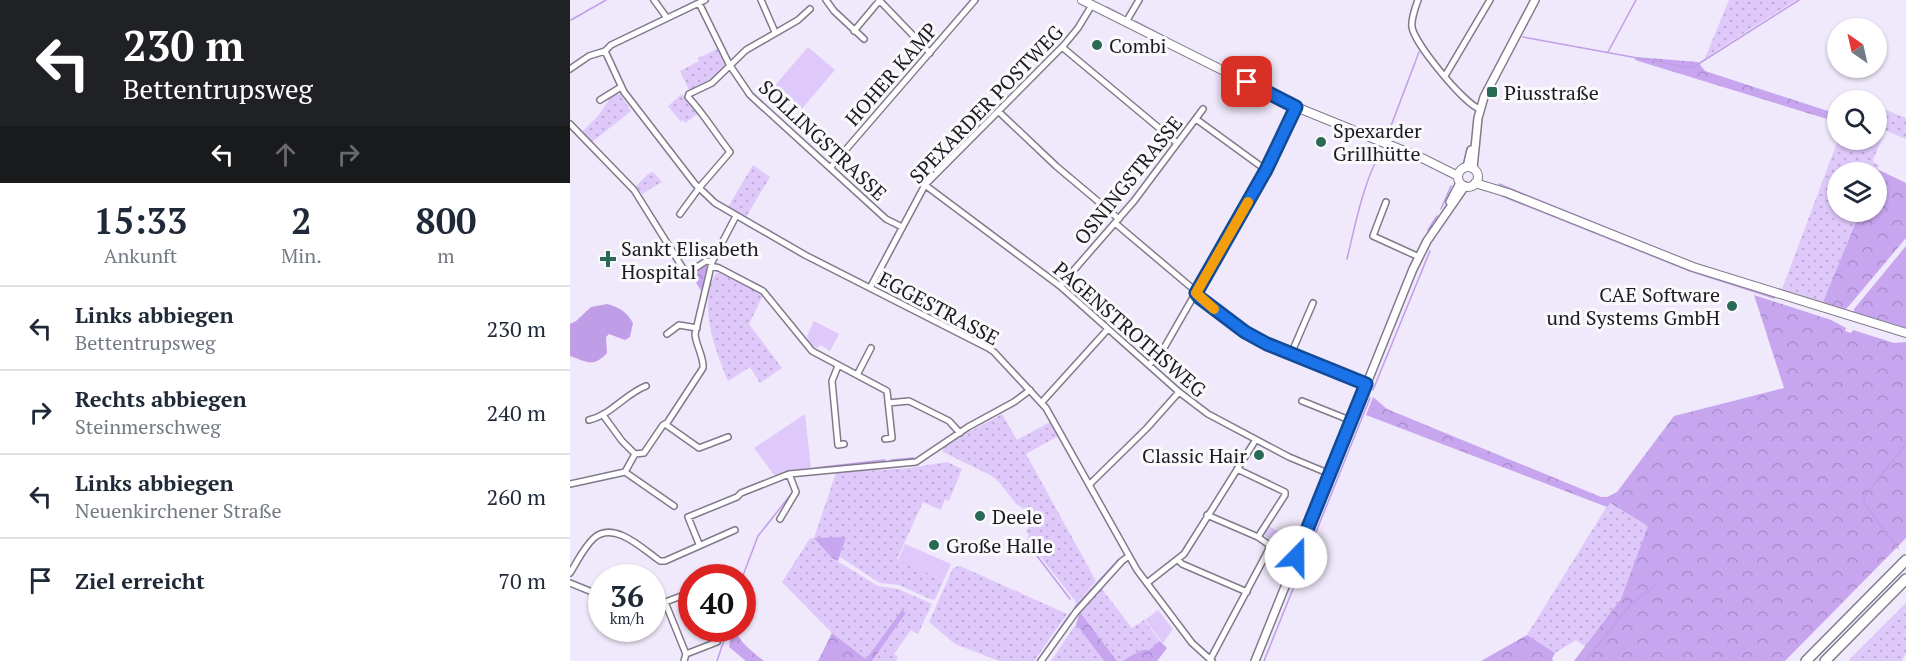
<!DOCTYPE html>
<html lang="de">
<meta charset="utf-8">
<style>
:root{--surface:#fff;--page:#f2f2f3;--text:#1f2937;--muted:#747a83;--line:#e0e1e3}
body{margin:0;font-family:"PT Serif",serif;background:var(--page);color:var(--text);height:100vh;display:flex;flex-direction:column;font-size:22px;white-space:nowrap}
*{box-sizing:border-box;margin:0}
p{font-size:20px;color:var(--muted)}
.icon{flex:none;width:33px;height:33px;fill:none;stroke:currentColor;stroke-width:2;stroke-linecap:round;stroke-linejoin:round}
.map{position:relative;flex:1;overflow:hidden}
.side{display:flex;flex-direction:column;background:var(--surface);width:570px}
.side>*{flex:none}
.banner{background:#202124;color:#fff;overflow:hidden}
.needle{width:39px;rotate:326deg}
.fabs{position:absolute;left:1257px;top:18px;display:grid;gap:12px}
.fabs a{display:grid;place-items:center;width:60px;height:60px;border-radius:50%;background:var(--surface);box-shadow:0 2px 4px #0004;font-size:30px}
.speed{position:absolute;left:18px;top:564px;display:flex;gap:12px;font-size:30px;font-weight:700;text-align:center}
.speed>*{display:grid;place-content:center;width:78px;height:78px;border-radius:50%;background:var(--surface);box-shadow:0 2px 4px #0004;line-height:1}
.speed small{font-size:15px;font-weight:400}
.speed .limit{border:9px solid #d22;background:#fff;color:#111}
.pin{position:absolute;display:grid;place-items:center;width:51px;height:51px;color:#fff;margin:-26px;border-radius:12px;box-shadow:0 3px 9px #0006}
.me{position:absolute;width:66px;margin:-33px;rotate:22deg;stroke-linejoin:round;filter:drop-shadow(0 0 4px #0008)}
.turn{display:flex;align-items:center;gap:21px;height:126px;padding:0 24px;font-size:27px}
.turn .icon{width:78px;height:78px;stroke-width:2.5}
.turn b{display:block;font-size:42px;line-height:51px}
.lanes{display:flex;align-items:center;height:57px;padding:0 24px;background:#0003;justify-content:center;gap:30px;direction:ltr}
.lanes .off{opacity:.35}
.eta{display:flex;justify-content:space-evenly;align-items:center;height:102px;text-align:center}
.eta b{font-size:36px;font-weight:700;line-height:42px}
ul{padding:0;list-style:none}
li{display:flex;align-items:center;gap:18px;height:84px;padding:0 24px;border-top:2px solid var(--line)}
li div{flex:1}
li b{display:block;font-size:22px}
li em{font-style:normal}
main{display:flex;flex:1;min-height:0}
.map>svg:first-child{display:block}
.grass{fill:url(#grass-dots)}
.forest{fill:url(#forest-crowns)}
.park{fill:#dfc9fb}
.water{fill:#c09ee7}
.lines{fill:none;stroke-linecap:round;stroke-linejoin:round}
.stream{stroke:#c09ee7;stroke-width:1.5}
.minor-casing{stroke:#817a8a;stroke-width:8}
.tertiary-casing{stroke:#817a8a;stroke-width:10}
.secondary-casing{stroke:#817a8a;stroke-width:10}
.motorway-casing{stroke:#817a8a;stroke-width:12}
.minor{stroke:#fff;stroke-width:5}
.tertiary{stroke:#fff;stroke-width:7}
.secondary{stroke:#fff;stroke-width:8}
.motorway{stroke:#fff;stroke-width:9}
.route-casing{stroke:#114b97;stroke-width:15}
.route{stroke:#1a73e8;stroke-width:10}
.slow{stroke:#f59e0b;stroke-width:10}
.poi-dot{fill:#296956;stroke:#faf9fc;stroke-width:2}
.labels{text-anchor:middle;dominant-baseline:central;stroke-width:6;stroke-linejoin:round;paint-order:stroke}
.poi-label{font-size:20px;fill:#1d1a20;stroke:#faf9fc;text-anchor:start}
.street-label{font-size:20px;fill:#1d1a20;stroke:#faf9fc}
</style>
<main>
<section class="side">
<div class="banner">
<div class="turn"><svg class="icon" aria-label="left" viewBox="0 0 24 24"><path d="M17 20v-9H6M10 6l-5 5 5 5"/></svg><div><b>230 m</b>Bettentrupsweg</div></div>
<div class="lanes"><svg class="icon" aria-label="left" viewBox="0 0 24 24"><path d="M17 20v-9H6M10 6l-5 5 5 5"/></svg><svg class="icon off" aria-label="ahead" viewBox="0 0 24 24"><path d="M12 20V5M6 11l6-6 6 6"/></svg><svg class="icon off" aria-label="right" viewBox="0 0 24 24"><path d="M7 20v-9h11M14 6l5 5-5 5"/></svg></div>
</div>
<div class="eta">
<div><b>15:33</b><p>Ankunft</p></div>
<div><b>2</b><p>Min.</p></div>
<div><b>800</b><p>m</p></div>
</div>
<ul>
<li><svg class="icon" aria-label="left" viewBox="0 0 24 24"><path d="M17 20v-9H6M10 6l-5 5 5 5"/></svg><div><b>Links abbiegen</b><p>Bettentrupsweg</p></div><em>230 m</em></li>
<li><svg class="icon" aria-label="right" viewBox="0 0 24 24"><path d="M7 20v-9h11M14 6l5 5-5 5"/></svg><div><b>Rechts abbiegen</b><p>Steinmerschweg</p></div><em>240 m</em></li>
<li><svg class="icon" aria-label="left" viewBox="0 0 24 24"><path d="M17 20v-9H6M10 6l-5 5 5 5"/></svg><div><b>Links abbiegen</b><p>Neuenkirchener Straße</p></div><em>260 m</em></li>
<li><svg class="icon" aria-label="arrive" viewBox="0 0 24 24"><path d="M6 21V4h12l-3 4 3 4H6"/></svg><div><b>Ziel erreicht</b></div><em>70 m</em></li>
</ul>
</section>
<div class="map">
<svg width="1336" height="661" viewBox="0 0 1336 661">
<defs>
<pattern id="grass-dots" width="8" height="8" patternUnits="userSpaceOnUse" patternTransform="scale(1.5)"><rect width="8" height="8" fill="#dfc9fb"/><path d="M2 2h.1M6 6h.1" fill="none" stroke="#bfacd7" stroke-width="1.8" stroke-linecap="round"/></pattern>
<pattern id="forest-crowns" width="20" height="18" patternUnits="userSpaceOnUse" patternTransform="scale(1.5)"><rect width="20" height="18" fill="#c7a5ef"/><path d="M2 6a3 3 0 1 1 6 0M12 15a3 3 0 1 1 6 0" fill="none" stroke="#aa8dcd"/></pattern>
</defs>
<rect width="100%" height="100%" fill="#f0e8fb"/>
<path class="grass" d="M1159,0H1226L1135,58Z
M147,49L155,65L143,78L119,90L110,71L129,61L128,58Z
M47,93L50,94L61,111L22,142L12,132L28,116L41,97Z
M112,94L128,114L115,123L113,120L111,122L98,106Z
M1306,106L1336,118V139L1307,127Z
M1307,134L1313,136L1303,160L1304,163L1309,165L1306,172H1268V212H1290L1253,302L1212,289L1268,140H1306Z
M183,165L200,177L176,217L158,207Z
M83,172L92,182L72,194L66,186L78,174Z
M146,273H149L193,295L179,324L212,368L190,383L180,367L158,381C146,352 127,303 146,273Z
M432,414L447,440L480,422L488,436L456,454L526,581L507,603L457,540L459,534L456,532L464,515L446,504L429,482L420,475L373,452V448L398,431H401Z
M377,462L392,469L379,501L375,499L371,510L353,502L327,559L374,580L365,599L362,600L329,585L310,583L270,557L275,537L262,558L308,586L328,589L362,604L348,634L341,630L324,654L328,657L326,661H302L336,613L332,610L296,659L262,633L212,582L240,538H244L266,473L339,468Z
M1039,503L1079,526L1051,599L1016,647L1006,640L985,653L957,635Z
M390,566L497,614L464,661H429L385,644L359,622L383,568Z
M531,588L562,628L574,620L590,641L579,650C567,650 559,661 547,661L510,612Z
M1336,603V652L1332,661H1278Z
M506,624L534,661H481Z"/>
<path class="forest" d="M1066,57L1128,62L1135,71L1267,114V122L1065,60Z
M1307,169L1336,183V238L1278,307L1275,309L1253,302L1290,212H1306Z
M1336,246V328L1284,312V309Z
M135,265L137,266L131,291L121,274Z
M1184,295L1261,320L1276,328L1275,331L1281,333L1283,330L1324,343L1336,342V538L1215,661H1004L1051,599L1078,526L1040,503L1037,507L796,415L803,397L817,409L1031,497H1037L1047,492L1104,416L1214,388Z
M276,537L268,561L262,558L244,538Z
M332,610L336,613L302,661H248L262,633L296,659Z
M510,612L547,661H534L506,624Z
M162,629H164C170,642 182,652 194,661H176L159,647Z
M957,635L985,653L982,659L983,661H911Z
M590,641L597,648L587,661H552L572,650H579Z"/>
<path class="park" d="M238,47L265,70L229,112L202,89Z
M244,321L269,334L260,351L251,345L247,348C242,346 238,341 237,336Z
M235,414L241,468L223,470L204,475L184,448Z
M699,526L711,533L705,543L694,535Z
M335,544L381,564L374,580L328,560Z
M588,610L603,629L593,643L575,620Z"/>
<path class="water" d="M37,304C49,307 57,312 63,323L60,337L55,340L39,334L36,337L37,353C23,368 18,362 0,356V324L6,321L21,307Z"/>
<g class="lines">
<path class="stream" d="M537,7L552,15
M1,20L36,0
M565,21L597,38
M953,37L1122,68L1229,0
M1038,52L1066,0
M816,139L849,52
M929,184L1124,263L1146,270
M932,196L1120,271L1204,298
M871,209L881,186
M858,230L867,216
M777,259C786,222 793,183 812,149
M803,390L860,251
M321,460L344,458
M245,468L315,460
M461,548L500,599
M1328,548L1294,503V497L1336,444
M172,578L188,536L222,493
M505,607L548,560
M147,661L158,628
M467,661L500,614
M694,661L800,398
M1015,661L1060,605L1088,583"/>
<defs>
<path id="minor" d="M84,0L97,18
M191,0L205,32
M256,0L264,11L294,39
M309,0L360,53
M848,0C845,8 841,19 842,27C844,43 895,105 910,109
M129,3L159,64L180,95L316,219L332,227
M556,22L569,0
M284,31L310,0
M492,47L607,143
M35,51L54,92L125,184L145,203L235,255L418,348L424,352L476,408L567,570L622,643L642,661
M0,69L19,56L35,51L41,45L135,0
M875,76L920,0
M30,100L51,87
M428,111L486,166L549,219
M626,119L696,170
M0,124L64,190L114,270L121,271L136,261L142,262
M260,168L405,0
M355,185L490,286L609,392L638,414L719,457L760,474
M816,202L803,236L849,257
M110,214L129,188L160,152C145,133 134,114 118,97L119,94L142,83L176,50L228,20L240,9
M545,223L622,288C631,300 642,307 653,316C698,349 745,363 796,384
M141,266L149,268L193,291L242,351L317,391L322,438L315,439
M490,286L564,201L633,109
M300,288L355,185L494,45L508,28L522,5
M97,334L109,325L127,328
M721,354L743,303
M579,365L594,348L696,170L726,107
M268,366L262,381L268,445L274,444
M287,375L301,348
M732,401L782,421
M472,402L538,329
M318,403L339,401L379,421L390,433
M33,415L52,441L65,454
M19,420C41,415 55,394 76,386
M95,424L129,448L158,437
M65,454L74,453L93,425L97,423L133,368C134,357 126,346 125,334L142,262L166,216
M667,469L715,492V495L688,537
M55,472L65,454
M0,484L55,472L104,506
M520,484L577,428L609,392
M637,515L688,537L698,544L699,549L640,660
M210,519L226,492L219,474
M129,544L118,517L167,497L171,493L219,474L346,462L398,427L444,402L460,390
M608,560L612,564L677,592
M0,573C7,562 14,547 24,538C44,520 74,550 90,561H95L165,530
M0,583L32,596
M577,583L614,554L685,441
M95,602L116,654L114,661
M82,607L122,592
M116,654L147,642
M471,661L506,612L552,561L559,556"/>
<path id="tertiary" d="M897,167L901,150
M903,168L908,118L914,97L965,0
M880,202L890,183
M685,661L843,269L857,241L895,186"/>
<path id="secondary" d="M512,0L726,107L854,159L888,176
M888 177a10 10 0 1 1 20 0a10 10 0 1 1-20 0Z
M905,183L938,193L1123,267L1336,333"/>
<path id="motorway" d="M1236,661L1336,560
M1255,661L1336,579"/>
</defs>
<use href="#minor" class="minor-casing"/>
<use href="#tertiary" class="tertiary-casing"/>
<use href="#secondary" class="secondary-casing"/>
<use href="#motorway" class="motorway-casing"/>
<use href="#minor" class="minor"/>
<use href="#tertiary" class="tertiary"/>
<use href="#secondary" class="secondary"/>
<use href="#motorway" class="motorway"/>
</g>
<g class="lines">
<defs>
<path id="route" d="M677,82L726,107L696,170L626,293L630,298L675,332L697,344L796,384L726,557"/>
</defs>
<use href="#route" class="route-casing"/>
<use href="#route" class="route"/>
<path class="slow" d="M644,309L626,293L678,202"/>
</g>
<g class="poi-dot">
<circle cx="527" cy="45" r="6"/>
<rect x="916" y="86" width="12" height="12" rx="3"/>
<circle cx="751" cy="142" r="6"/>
<path d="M35 250h6v6h6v6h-6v6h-6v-6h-6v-6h6z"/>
<circle cx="1162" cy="306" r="6"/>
<circle cx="689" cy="455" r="6"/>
<circle cx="410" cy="516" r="6"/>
<circle cx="364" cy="545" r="6"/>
</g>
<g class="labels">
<g class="poi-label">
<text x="539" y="45">Combi</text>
<text x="934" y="92">Piusstraße</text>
<text x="763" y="130">Spexarder<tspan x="763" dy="23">Grillhütte</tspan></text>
<text x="51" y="248">Sankt Elisabeth<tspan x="51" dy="23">Hospital</tspan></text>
<text x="1150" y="294" text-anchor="end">CAE Software<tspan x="1150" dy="23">und Systems GmbH</tspan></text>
<text x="677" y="455" text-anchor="end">Classic Hair</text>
<text x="422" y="516">Deele</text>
<text x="376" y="545">Große Halle</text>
</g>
<g class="street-label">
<text transform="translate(321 74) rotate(-49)">HOHER KAMP</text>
<text transform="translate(416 104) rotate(-46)">SPEXARDER POSTWEG</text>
<text transform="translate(253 140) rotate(43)">SOLLINGSTRASSE</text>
<text transform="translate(558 180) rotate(-51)">OSNINGSTRASSE</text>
<text transform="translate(369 308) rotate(28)">EGGESTRASSE</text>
<text transform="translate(560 329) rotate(41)">PAGENSTROTHSWEG</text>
</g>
</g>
</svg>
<div class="fabs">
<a><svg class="needle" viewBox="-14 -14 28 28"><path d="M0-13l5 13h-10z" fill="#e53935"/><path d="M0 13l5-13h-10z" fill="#747a83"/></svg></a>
<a><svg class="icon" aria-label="search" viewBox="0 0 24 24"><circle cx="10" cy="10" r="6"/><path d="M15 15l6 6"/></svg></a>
<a><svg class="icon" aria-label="layers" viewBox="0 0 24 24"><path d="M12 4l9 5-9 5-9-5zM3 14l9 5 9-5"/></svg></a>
</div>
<div class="speed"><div>36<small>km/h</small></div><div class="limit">40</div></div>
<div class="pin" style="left:677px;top:82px;background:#d93025"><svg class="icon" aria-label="arrive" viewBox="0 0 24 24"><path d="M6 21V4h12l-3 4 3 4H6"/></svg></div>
<svg class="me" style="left:726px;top:557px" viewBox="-20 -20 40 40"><circle r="19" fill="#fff"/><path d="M0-13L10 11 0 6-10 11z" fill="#1a73e8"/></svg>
</div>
</main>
